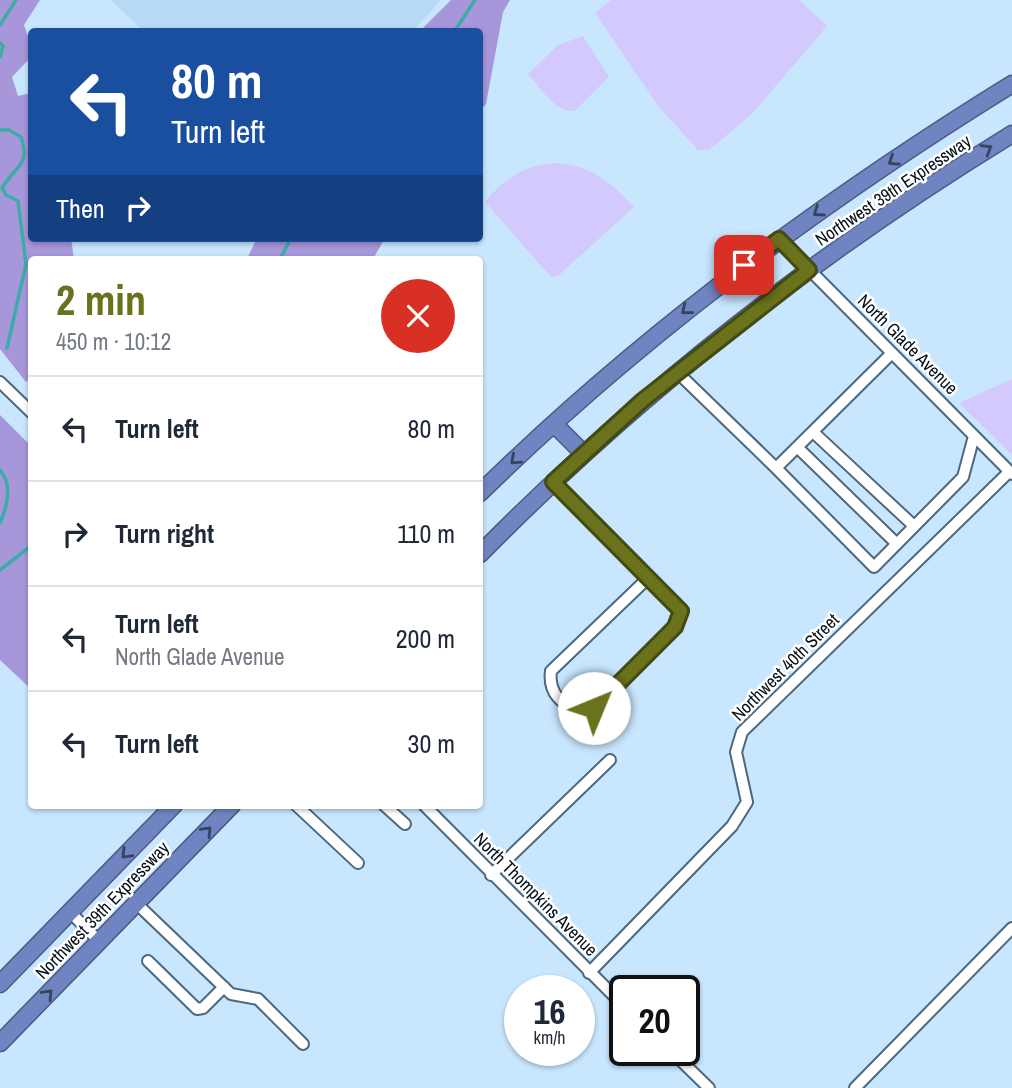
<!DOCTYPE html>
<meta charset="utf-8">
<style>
:root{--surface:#fff;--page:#f2f2f3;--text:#1f2937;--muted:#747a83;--line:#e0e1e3;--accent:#6a721b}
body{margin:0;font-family:"Archivo Narrow",sans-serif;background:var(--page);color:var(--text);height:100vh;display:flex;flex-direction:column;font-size:26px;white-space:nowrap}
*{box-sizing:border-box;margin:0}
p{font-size:23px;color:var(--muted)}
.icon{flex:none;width:38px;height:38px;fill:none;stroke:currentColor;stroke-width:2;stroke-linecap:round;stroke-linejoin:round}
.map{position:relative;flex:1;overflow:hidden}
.panel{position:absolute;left:28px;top:256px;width:455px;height:553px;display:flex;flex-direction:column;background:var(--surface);border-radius:7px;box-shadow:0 2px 5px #0004}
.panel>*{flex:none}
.hud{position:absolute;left:28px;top:28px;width:455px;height:214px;border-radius:7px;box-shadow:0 2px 5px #0004;background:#1a4fa0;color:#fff;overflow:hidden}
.speed{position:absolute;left:504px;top:975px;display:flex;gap:14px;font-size:35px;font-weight:700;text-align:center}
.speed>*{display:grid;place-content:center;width:91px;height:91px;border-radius:50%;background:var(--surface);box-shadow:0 2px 5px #0004;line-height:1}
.speed small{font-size:18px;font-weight:400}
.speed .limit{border:4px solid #111;border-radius:10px;background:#fff;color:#111}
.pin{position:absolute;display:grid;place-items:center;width:60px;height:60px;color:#fff;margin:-30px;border-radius:14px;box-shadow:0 4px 10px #0006}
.me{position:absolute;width:77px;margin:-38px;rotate:45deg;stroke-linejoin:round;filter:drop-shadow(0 0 5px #0008)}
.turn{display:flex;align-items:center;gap:24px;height:147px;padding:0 28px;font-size:32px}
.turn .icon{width:91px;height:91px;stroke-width:2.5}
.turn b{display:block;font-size:49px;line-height:60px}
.then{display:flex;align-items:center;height:66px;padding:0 28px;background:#0003;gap:14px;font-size:26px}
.round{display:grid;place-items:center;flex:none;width:74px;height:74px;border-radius:37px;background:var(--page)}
.head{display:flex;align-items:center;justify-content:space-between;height:119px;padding:0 28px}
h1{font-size:42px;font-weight:700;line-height:52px;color:var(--accent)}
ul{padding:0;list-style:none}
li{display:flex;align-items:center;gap:21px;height:105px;padding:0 28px;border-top:2px solid var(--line)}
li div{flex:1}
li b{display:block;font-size:26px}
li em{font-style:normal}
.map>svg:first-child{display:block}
.built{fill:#b6d9f6}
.green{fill:#d4c9fc}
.forest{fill:#a796da}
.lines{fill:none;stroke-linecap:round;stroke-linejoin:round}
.stream{stroke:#3daca9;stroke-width:3.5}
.minor-casing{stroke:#4d677d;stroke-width:14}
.highway-casing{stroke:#4b5b86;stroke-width:19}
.minor{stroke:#fff;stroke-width:10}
.highway{stroke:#7084c1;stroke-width:16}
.oneway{stroke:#364464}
.route-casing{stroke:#454a12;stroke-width:18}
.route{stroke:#6a721b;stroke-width:12}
.labels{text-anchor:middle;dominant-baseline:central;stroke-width:5;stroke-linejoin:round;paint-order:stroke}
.street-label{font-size:18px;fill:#061018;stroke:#fff}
</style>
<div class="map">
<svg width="1012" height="1088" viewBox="0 0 1012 1088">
<rect width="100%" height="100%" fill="#c8e6fe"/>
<path class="built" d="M111,0H441L413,31L144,32Z"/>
<path class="green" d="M611,0H799L827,26L751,115L709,150H698L659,107L595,13Z
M583,36L609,77L575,111C555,113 541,88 528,74L558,45Z
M554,163C590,165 610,181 634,207L558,276L551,277L485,202C504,179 524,165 554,163Z
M1012,379V455L959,403Z"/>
<path class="forest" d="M0,0H40L24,25L31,45V57L12,77L18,96L31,93L32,238H71L74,259H32V377L26,382L0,349Z
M451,0H510L503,12L486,104L480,111V32L420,31Z
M257,238H385L373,259H247Z
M0,415L31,446V689L0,660Z"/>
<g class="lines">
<path class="stream" d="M0,25L16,0
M454,32L475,0
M0,43L3,46L0,57
M0,130H9L21,137C31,166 15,166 2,188L6,195L18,201L26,264L7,348
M280,259L291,238
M0,470C13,485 7,507 0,523
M0,570L32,545"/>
<defs>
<path id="minor" d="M779,239L1012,474
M892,353L776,468L874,567L963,477L974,436
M677,372L776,468
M0,382L32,413
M813,432L914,526
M797,447L897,544
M553,482L681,612L675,627L594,708L579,713C561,703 548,693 551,671L647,579
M296,805L358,863
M384,805L405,824
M424,805L625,1007
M491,875L610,760
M136,903L231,994L258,999L303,1044
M70,912L99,941
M148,961L197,1009L203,1008L224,987
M589,973L732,826L747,802L736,752L742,732L1009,472
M670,1050L709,1088
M855,1088L1012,928"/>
<path id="highway" d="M554,424L583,453
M480,493C640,336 821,202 1012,84
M480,554C639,393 819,252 1012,134
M0,984L174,805
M0,1043L232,805"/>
</defs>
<use href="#minor" class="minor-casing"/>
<use href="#highway" class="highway-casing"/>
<use href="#minor" class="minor"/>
<use href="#highway" class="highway"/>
</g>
<defs><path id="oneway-chevron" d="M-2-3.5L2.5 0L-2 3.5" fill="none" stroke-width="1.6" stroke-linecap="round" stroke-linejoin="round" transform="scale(1.75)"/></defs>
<g class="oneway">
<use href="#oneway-chevron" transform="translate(987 149) rotate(-31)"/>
<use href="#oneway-chevron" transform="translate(893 161) rotate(146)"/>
<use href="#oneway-chevron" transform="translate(818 212) rotate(145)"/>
<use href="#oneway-chevron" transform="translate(686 310) rotate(141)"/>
<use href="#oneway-chevron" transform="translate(515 460) rotate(138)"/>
<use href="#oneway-chevron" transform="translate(207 831) rotate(-46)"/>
<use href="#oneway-chevron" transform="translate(126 854) rotate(134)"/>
<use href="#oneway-chevron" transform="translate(48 994) rotate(-46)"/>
</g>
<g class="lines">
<defs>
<path id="route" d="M594,708L675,627L681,611L553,482L643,400L809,270L779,239L744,265"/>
</defs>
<use href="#route" class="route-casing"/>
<use href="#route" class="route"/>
</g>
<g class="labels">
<g class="street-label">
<text transform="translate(893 190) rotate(-34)">Northwest 39th Expressway</text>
<text transform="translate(908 344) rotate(45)">North Glade Avenue</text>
<text transform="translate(785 667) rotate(-45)">Northwest 40th Street</text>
<text transform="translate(536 894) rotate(45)">North Thompkins Avenue</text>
<text transform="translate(102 910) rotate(-46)">Northwest 39th Expressway</text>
</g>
</g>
</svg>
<div class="speed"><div>16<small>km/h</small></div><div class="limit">20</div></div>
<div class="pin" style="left:744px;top:265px;background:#d93025"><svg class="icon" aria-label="arrive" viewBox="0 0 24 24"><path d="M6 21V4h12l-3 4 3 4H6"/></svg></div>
<svg class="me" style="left:594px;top:708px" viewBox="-20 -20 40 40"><circle r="19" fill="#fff"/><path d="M0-13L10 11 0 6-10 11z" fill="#6a721b"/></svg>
<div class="hud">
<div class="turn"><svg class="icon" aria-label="left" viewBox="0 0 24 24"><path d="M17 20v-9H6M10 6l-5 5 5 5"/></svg><div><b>80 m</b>Turn left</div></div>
<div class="then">Then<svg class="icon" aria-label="right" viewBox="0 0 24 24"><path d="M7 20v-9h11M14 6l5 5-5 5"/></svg></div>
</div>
<section class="panel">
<div class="head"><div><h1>2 min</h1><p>450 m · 10:12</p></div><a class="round" style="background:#d93025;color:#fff"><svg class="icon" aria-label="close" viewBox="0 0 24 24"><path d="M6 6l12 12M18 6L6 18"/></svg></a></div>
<ul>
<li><svg class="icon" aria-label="left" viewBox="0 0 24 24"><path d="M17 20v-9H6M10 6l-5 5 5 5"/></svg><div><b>Turn left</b></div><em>80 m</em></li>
<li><svg class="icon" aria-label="right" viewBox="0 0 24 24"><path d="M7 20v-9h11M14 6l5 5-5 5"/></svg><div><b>Turn right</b></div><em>110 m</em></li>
<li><svg class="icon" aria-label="left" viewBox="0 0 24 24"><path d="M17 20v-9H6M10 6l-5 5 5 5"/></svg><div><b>Turn left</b><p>North Glade Avenue</p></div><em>200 m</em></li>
<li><svg class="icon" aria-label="left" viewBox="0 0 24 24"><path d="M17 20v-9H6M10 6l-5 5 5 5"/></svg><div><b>Turn left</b></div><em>30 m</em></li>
</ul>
</section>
</div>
